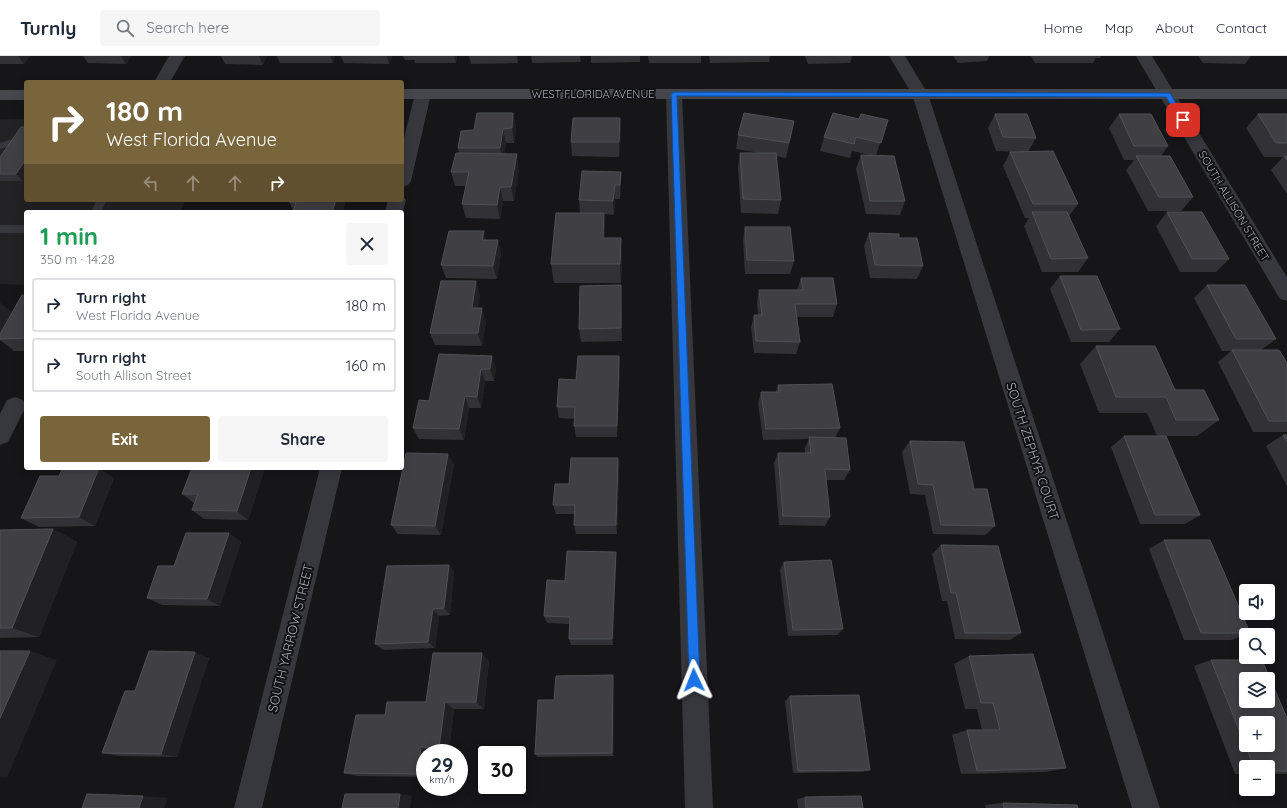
<!DOCTYPE html>
<meta charset="utf-8">
<style>
:root{--surface:#fff;--page:#f6f6f7;--text:#1f2937;--muted:#747a83;--line:#e0e1e3;--accent:#79653b}
body{margin:0;font-family:Quicksand,sans-serif;background:var(--page);color:var(--text);height:100vh;display:flex;flex-direction:column;font-size:15px;white-space:nowrap}
*{box-sizing:border-box;margin:0}
p{font-size:13px;color:var(--muted)}
.icon{flex:none;width:22px;height:22px;fill:none;stroke:currentColor;stroke-width:2;stroke-linecap:round;stroke-linejoin:round}
.map{position:relative;flex:1;overflow:hidden}
.sheet{position:absolute;left:24px;top:154px;width:380px;height:260px;display:flex;flex-direction:column;background:var(--surface);border-radius:4px;box-shadow:0 2px 10px #0003}
.sheet>*{flex:none}
.guide{position:absolute;left:24px;top:24px;width:380px;height:122px;border-radius:4px;box-shadow:0 2px 10px #0003;background:#79653b;color:#fff;overflow:hidden}
.controls{position:absolute;left:1239px;top:528px;display:grid;gap:8px}
.controls a{display:grid;place-items:center;width:36px;height:36px;border-radius:4px;background:var(--surface);box-shadow:0 2px 10px #0003;font-size:20px}
.speed{position:absolute;left:416px;top:688px;display:flex;gap:8px;font-size:20px;font-weight:700;text-align:center}
.speed>*{display:grid;place-content:center;width:52px;height:52px;border-radius:50%;background:var(--surface);box-shadow:0 2px 10px #0003;line-height:1}
.speed small{font-size:10px;font-weight:400}
.speed .limit{border:2px solid #111;border-radius:6px;background:#fff;color:#111}
.pin{position:absolute;display:grid;place-items:center;width:34px;height:34px;color:#fff;margin:-17px;border-radius:8px;box-shadow:0 2px 6px #0006}
.me{position:absolute;width:44px;margin:-22px;rotate:358deg;stroke-linejoin:round;filter:drop-shadow(0 0 3px #0008)}
.turn{display:flex;align-items:center;gap:14px;height:84px;padding:0 16px;font-size:18px}
.turn .icon{width:52px;height:52px;stroke-width:2.5}
.turn b{display:block;font-size:28px;line-height:34px}
.lanes{display:flex;align-items:center;height:38px;padding:0 16px;background:#0003;justify-content:center;gap:20px;direction:ltr}
.lanes .off{opacity:.35}
.round{display:grid;place-items:center;flex:none;width:42px;height:42px;border-radius:4px;background:var(--page)}
.headline{display:flex;align-items:center;justify-content:space-between;height:68px;padding:0 16px}
h1{font-size:24px;font-weight:800;line-height:30px;color:#1e9e55}
.primary-button{display:flex;gap:8px;margin-top:auto;padding:8px 16px}
.primary-button a{flex:1;height:46px;border-radius:4px;background:var(--accent);color:#fff;font-size:16px;font-weight:800;line-height:46px;text-align:center}
.primary-button a+a{background:var(--page);color:var(--text)}
ul{padding:0;list-style:none}
li{display:flex;align-items:center;gap:12px;height:54px;margin:0 8px 6px;padding:0 8px;border:2px solid var(--line);border-radius:4px}
li div{flex:1}
li b{display:block;font-size:15px}
li em{font-style:normal}
header{display:flex;align-items:center;gap:24px;box-sizing:border-box;height:56px;padding:0 20px;background:var(--surface);border-bottom:1px solid var(--line)}
header strong{font-size:19px}
nav{display:flex;gap:22px;margin-inline-start:auto;font-size:14px}
.search{width:280px;height:36px;background:var(--page);display:flex;align-items:center;gap:10px;box-sizing:border-box;padding:0 14px;border-radius:4px;color:var(--muted);font-size:15px}
.map>svg:first-child{display:block}
.built{fill:#222225}
.lines{fill:none;stroke-linecap:round;stroke-linejoin:round}
.lane{fill:#37383d;fill-rule:evenodd}
.street{fill:#37383d;fill-rule:evenodd}
.secondary{fill:#45474c;fill-rule:evenodd}
.wall{fill:#323236}
.shaded-wall{fill:#212124}
.building{fill:#3f3f44;stroke:#4f5156;fill-rule:evenodd}
.route{fill:#1a73e8;stroke:#114b97}
.labels{text-anchor:middle;dominant-baseline:central;stroke-width:4;stroke-linejoin:round;paint-order:stroke}
.far-street-label{font-size:11px;fill:#a9adb7;stroke:#111113}
.street-label{font-size:13px;fill:#a9adb7;stroke:#111113}
</style>
<header>
<strong>Turnly</strong>
<div class="search"><svg class="icon" aria-label="search" viewBox="0 0 24 24"><circle cx="10" cy="10" r="6"/><path d="M15 15l6 6"/></svg>Search here</div>
<nav><a>Home</a><a>Map</a><a>About</a><a>Contact</a></nav>
</header>
<div class="map">
<svg width="1287" height="752" viewBox="0 0 1287 752">
<rect width="100%" height="100%" fill="#161618"/>
<path class="built" d="M0,63H26V144H185L180,156H26V229L0,228Z"/>
<g class="lines">
<path class="lane" d="M16,82H26V88H16L0,93V87Z
M97,144H107L101,156H91Z
M0,169H26V177H0Z"/>
<path class="street" d="M169,0H185L170,26H154Z
M889,0H905L928,38L1160,752H1132L912,38Z
M1136,0H1152L1287,221V245L1280,243Z
M423,33L429,34L431,38L411,125L408,129L402,131V90L415,38L417,34Z
M674,33L680,34L682,38L713,752H685L666,38L668,34Z
M402,139L406,144L402,158V156H385L388,144H402Z
M15,341L23,344L26,350L8,386L0,389V358L7,344Z
M320,412H342L262,752H234Z"/>
<path class="secondary" d="M402,33H1287V43H402Z
M0,34H26V44H0Z"/>
</g>
<path class="wall" d="M0,0H30L24,8H0Z
M83,0H131L126,8L88,7Z
M221,0H267L263,9L225,8Z
M277,0H335L333,7H280Z
M341,0H392L389,8L344,7Z
M403,0H457L456,7H415L414,4H405Z
M469,0H518V7L471,8Z
M531,0H580L581,6L532,7Z
M591,0H640V6L591,7Z
M648,0H701V7H649Z
M709,0H770L769,6L710,7Z
M805,0H852L850,7L808,8Z
M953,0H989L987,5L958,7Z
M1031,0H1101L1100,2H1096L1093,7H1035Z
M1198,0H1251L1245,8L1203,7Z
M513,57L516,71L514,87H506L504,98L519,112L514,145H503L500,163L466,162L462,148L466,130H455L451,116L459,97L458,92L474,74Z
M995,58L1036,82L1028,96L1078,148L1069,160L1088,202L1078,216H1042L1024,170L1029,162H1025L1003,110L1010,96H1023L996,95L988,72Z
M1119,58L1168,90L1161,100L1193,141L1181,155H1148L1126,114L1134,104H1124L1109,72Z
M1258,58H1287V138L1271,114L1283,101H1264L1246,72Z
M620,62L621,76L619,101L572,100L571,86Z
M859,63L888,64L876,99L905,145L900,159L866,158L856,113L861,99H870L852,95L850,102L820,95L824,81Z
M794,65L786,102L776,100L781,144L778,158L741,157L738,111L740,97H760L736,93L738,79Z
M0,101L23,125H0Z
M621,116V130L620,143H615L614,159L604,158L605,182L622,201L621,227H554L551,208L580,157L579,144Z
M290,144H346L343,156L293,154L289,146Z
M1167,156L1229,203L1216,216H1180L1156,170Z
M745,171L794,205L790,218H745L743,184Z
M484,175L486,184H498L501,197L497,223L446,222L441,209Z
M869,177L899,182L923,210L917,223L870,222L864,190Z
M1060,220L1120,273L1109,286H1071L1050,233Z
M801,222L837,248L833,261H797L800,286L796,298L754,297L751,271L754,259H758L757,247L759,234H797Z
M1207,229L1276,283L1261,294L1287,307V376H1253L1218,306L1231,295H1222L1194,242Z
M480,238L478,252L486,265L482,290L435,289L430,277Z
M26,239V295H14L0,284V247L12,257Z
M621,242L622,285L581,286L579,273Z
M1096,290L1175,334L1219,364L1197,380H1157L1147,357H1099L1080,308Z
M439,298L496,312L494,325H485L481,352H469L464,384L419,383L413,372L429,345Z
M619,300L620,312L617,381H576L574,370L575,363L559,362L557,351L576,324Z
M778,329L840,372L835,382L850,414L844,424H826L830,461L825,470L779,469L774,407L778,397H805V392L809,383L763,384L758,347L761,336H776Z
M1283,379H1287V430L1266,390Z
M1124,380L1200,459L1185,468H1140L1111,391Z
M910,385L974,433L995,470L985,479L933,478L925,439L910,438L902,396Z
M618,402L619,413L617,478H576L574,469L575,458H556L553,449L569,428Z
M454,408L441,479L398,478L391,469Z
M192,412H261L264,415L248,464L204,463L192,454L194,447L182,438Z
M114,422L95,470L39,471L21,462Z
M53,473L77,486L39,581L0,582V474Z
M229,477L241,486L220,550L162,549L147,542L174,510Z
M1164,484L1250,577L1232,584H1184L1149,493Z
M941,489L1021,577L1010,584L955,583L947,545H942L932,498Z
M616,504L613,589H571L569,583L570,568L547,567L544,560L565,525Z
M784,506L843,573L837,579L788,580L780,514Z
M449,509L454,517L450,559L439,560L435,592L383,594L375,588Z
M195,596L209,602L177,701L120,700L102,697L135,635Z
M969,600L1066,712L1046,716L961,718L952,679L967,674H982L977,653H965L954,608Z
M1211,604L1287,662V718H1268V711H1246V718H1235L1194,610Z
M489,605L484,653H454L449,696L431,695L425,697V721L358,720L344,717L385,659L426,646Z
M614,624V700L538,701L535,698L554,644Z
M790,640L870,714L863,716L793,717L785,645Z
M805,741L863,752H798L797,743Z
M1003,747L1078,752H986L985,749Z"/>
<path class="shaded-wall" d="M18,0H30L24,8Z
M121,0H131L126,8Z
M259,0H267L263,9Z
M330,0H335L333,7Z
M387,0H392L389,8Z
M454,0H457L456,7Z
M516,0H518V7Z
M513,57L516,71L514,87L512,72Z
M620,62L621,76L619,101V86Z
M503,73L506,87L503,106L500,92Z
M517,98L519,112L514,145L511,131Z
M26,103V121L23,125L16,118Z
M621,116V130L620,143V129Z
M615,129V143L614,159L613,145Z
M500,131L503,145L500,163L497,149Z
M336,144H346L343,156H332Z
M604,157L605,177L604,201L603,182Z
M484,175L487,189L482,184Z
M621,182L622,201L621,227L620,208Z
M498,184L501,197L497,223L493,210Z
M476,225L480,238L476,264L472,252Z
M0,247L15,259L0,283Z
M482,252L486,265L482,290L478,277Z
M492,300L496,312L494,325L490,313Z
M619,300L620,312L617,381V370Z
M481,313L485,325L481,352L477,341Z
M465,340L469,352L464,384L459,373Z
M448,398L454,408L441,479L435,470Z
M618,402L619,413L617,478L616,469Z
M99,412H100L114,422L95,470L79,461Z
M251,412H261L264,415L248,464L237,455Z
M53,473L77,486L39,581L12,572Z
M229,477L241,486L220,550L207,543Z
M616,496V504L613,589L612,583Z
M449,509L454,517L450,559L444,552Z
M433,553L439,560L435,592L428,586Z
M30,595L57,604L7,722L0,721V662Z
M195,596L209,602L177,701L161,698Z
M482,597L489,605L484,653L476,646Z
M613,619L614,624V700L612,697Z
M445,646L454,653L449,696L439,692Z
M421,691L431,695V697H425V720L417,718Z
M400,738L412,740L410,752H398Z
M143,740L168,742L164,752H139Z"/>
<path class="building" d="M477,57H513L512,72L503,73L500,92H458L461,75L474,74Z
M744,57L794,65L789,87L738,79Z
M833,57L859,63L861,58L888,64L881,87L856,81L854,88L824,81Z
M995,58H1027L1036,82L1003,81Z
M1119,58H1151L1168,90H1134Z
M1258,58H1287V87H1276Z
M573,62H620L619,86H571Z
M21,71H26V103L16,118H0V101Z
M1053,95L1078,148H1033L1010,96Z
M456,97L517,98L511,131H500L497,149L462,148L469,116H451Z
M740,97H776L781,144L743,143Z
M861,99L894,100L905,145H870Z
M1136,100H1170L1193,141H1159Z
M1284,100H1287V104Z
M582,115L621,116L620,129H615L613,145L579,144Z
M290,144H336L332,156H293L296,146H289Z
M1032,156H1067L1088,202L1051,203Z
M1167,156H1202L1229,203H1192Z
M556,157H604L603,182H621L620,208H551Z
M745,171H790L794,205L747,204Z
M449,175H484L482,184H498L493,210L441,209Z
M869,177L899,178V182H917L923,210L875,209Z
M1060,220H1097L1120,273L1081,274Z
M801,222H833L837,248H795L800,286L756,285L754,259H762L759,234H803Z
M441,225H476L472,252H482L478,277H430Z
M621,229V272L579,273L580,230Z
M1207,229H1245L1276,283H1236Z
M22,239H26V282L0,283V278Z
M1096,290H1155L1175,334H1204L1219,364H1176L1166,341H1116Z
M1232,294H1279L1287,307V365H1269Z
M439,298L492,300L490,313H481L477,341L465,340L459,373L413,372L419,344L429,345Z
M578,300H619L617,370H574L575,351H557L559,323L576,324Z
M832,328L840,372L766,373L761,336H779L778,329Z
M1283,379H1287V386Z
M1124,380H1166L1200,459H1155Z
M809,381L846,382L850,414L825,413L830,461L783,460L778,397H811Z
M910,385L964,386L974,433H987L995,470L941,469L933,429L918,428Z
M406,397L448,398L435,470L391,469Z
M571,402H618L616,469H574L575,449H553L555,428H569Z
M63,412H99L79,461L21,462L40,420H59Z
M192,412H251L237,455L192,454L198,438H182Z
M53,473L12,572H0V474Z
M186,477H229L207,543L147,542L158,510H174Z
M1164,484H1210L1250,577H1201Z
M941,489L998,490L1021,577H965L956,537H951Z
M567,495L616,496L612,583H569L570,561L544,560L547,524L565,525Z
M831,504L843,573L793,574L784,506Z
M449,509L444,552L433,553L428,586L375,588L387,510Z
M0,595H30L0,662Z
M149,595L195,596L161,698L102,697L125,635H135Z
M433,597H482L476,646H445L439,692L421,691L417,718L344,717L356,659H385L387,646H426Z
M1033,598L1066,712L977,715L967,674H1000L993,647H981L969,600Z
M1211,604H1262L1287,662V715H1268V711H1254ZM1246,623H1268V645H1246ZM1246,667H1268V689H1246Z
M613,619L612,697L535,698L538,644H554L556,620Z
M859,639L870,714L798,715L790,640Z
M87,738L143,740L139,752H82Z
M345,738H400L398,752H342Z
M861,740L863,752H806L805,741Z
M1003,747L1077,749L1078,752H1004Z"/>
<path class="route" d="M674,36L1168,37H1170L1186,64L1183,67L1181,66L1166,41L677,40L700,624L698,628L694,630L691,628L689,624L671,38Z"/>
<g class="labels">
<g class="far-street-label">
<text x="593" y="38">WEST FLORIDA AVENUE</text>
<text transform="translate(1234 150) rotate(59)">SOUTH ALLISON STREET</text>
</g>
<g class="street-label">
<text transform="translate(1033 395) rotate(72)">SOUTH ZEPHYR COURT</text>
<text transform="translate(290 582) rotate(-76)">SOUTH YARROW STREET</text>
</g>
</g>
</svg>
<div class="controls">
<a><svg class="icon" aria-label="sound" viewBox="0 0 24 24"><path d="M4 9h4l5-4v14l-5-4H4zM17 9q2 3 0 6"/></svg></a>
<a><svg class="icon" aria-label="search" viewBox="0 0 24 24"><circle cx="10" cy="10" r="6"/><path d="M15 15l6 6"/></svg></a>
<a><svg class="icon" aria-label="layers" viewBox="0 0 24 24"><path d="M12 4l9 5-9 5-9-5zM3 14l9 5 9-5"/></svg></a>
<a>+</a>
<a>−</a>
</div>
<div class="speed"><div>29<small>km/h</small></div><div class="limit">30</div></div>
<div class="pin" style="left:1183px;top:64px;background:#d93025"><svg class="icon" aria-label="arrive" viewBox="0 0 24 24"><path d="M6 21V4h12l-3 4 3 4H6"/></svg></div>
<svg class="me" style="left:694px;top:624px" viewBox="-20 -20 40 40"><path d="M0-17L14 15 0 8-14 15z" fill="#1a73e8" stroke="#fff" stroke-width="4"/></svg>
<div class="guide">
<div class="turn"><svg class="icon" aria-label="right" viewBox="0 0 24 24"><path d="M7 20v-9h11M14 6l5 5-5 5"/></svg><div><b>180 m</b>West Florida Avenue</div></div>
<div class="lanes"><svg class="icon off" aria-label="left" viewBox="0 0 24 24"><path d="M17 20v-9H6M10 6l-5 5 5 5"/></svg><svg class="icon off" aria-label="ahead" viewBox="0 0 24 24"><path d="M12 20V5M6 11l6-6 6 6"/></svg><svg class="icon off" aria-label="ahead" viewBox="0 0 24 24"><path d="M12 20V5M6 11l6-6 6 6"/></svg><svg class="icon" aria-label="right" viewBox="0 0 24 24"><path d="M7 20v-9h11M14 6l5 5-5 5"/></svg></div>
</div>
<section class="sheet">
<div class="headline"><div><h1>1 min</h1><p>350 m · 14:28</p></div><a class="round"><svg class="icon" aria-label="close" viewBox="0 0 24 24"><path d="M6 6l12 12M18 6L6 18"/></svg></a></div>
<ul>
<li><svg class="icon" aria-label="right" viewBox="0 0 24 24"><path d="M7 20v-9h11M14 6l5 5-5 5"/></svg><div><b>Turn right</b><p>West Florida Avenue</p></div><em>180 m</em></li>
<li><svg class="icon" aria-label="right" viewBox="0 0 24 24"><path d="M7 20v-9h11M14 6l5 5-5 5"/></svg><div><b>Turn right</b><p>South Allison Street</p></div><em>160 m</em></li>
</ul>
<div class="primary-button"><a>Exit</a><a>Share</a></div>
</section>
</div>
